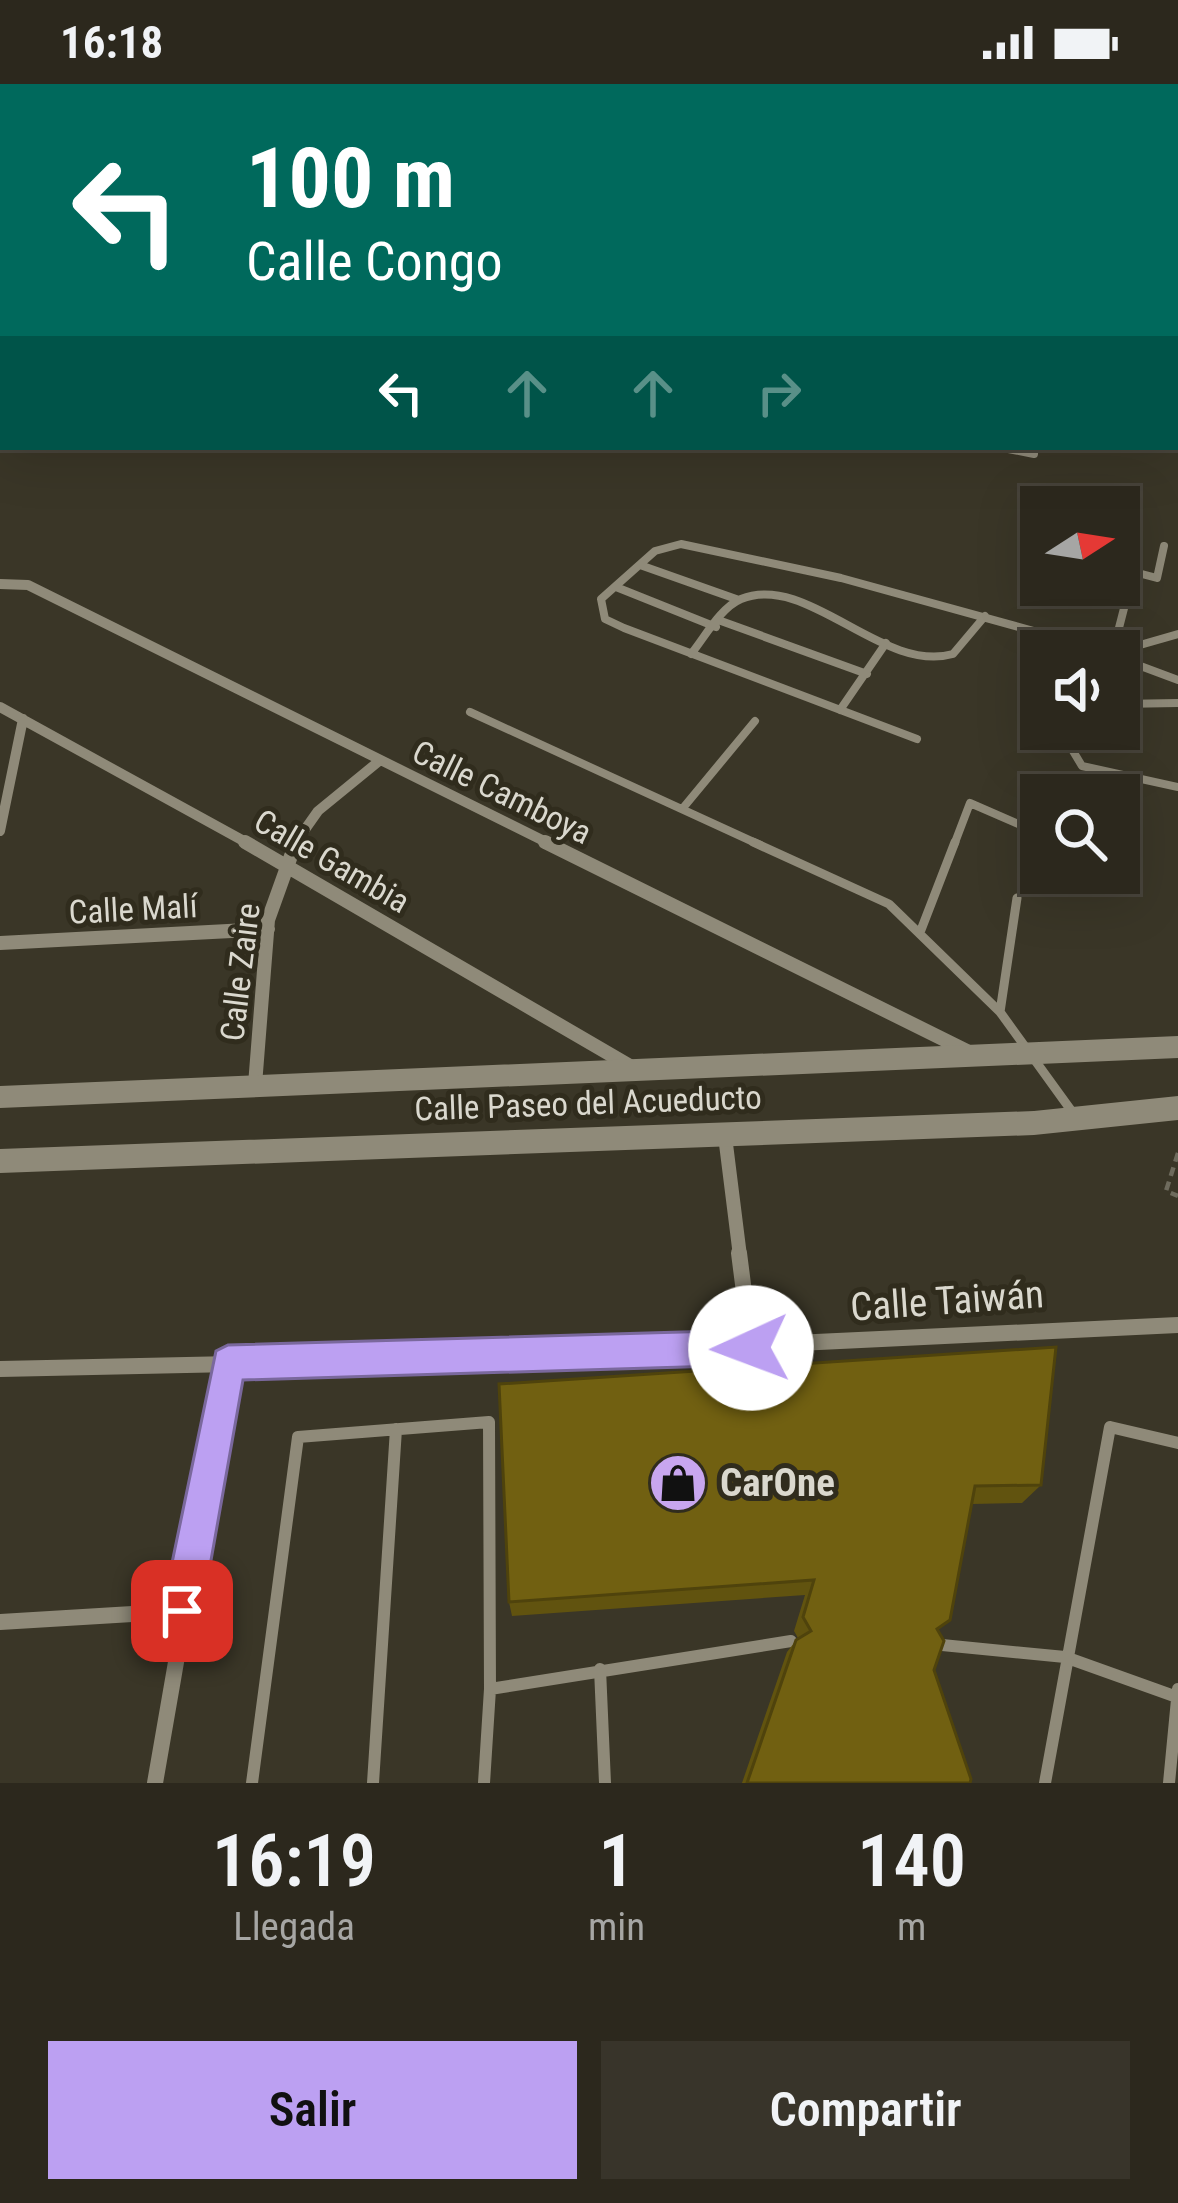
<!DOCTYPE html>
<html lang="es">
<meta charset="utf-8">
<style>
:root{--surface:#2c281d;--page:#38342a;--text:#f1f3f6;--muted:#a6a6a4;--line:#48443b;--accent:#bca0f2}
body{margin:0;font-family:"Roboto Condensed",sans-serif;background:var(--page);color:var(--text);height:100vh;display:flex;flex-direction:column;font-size:45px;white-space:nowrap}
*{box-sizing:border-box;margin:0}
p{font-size:39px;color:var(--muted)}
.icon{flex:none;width:66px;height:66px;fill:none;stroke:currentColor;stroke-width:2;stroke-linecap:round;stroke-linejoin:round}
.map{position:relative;height:1699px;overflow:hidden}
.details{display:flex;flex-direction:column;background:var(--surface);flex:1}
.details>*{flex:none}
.top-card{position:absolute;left:0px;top:0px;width:1179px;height:366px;box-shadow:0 12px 48px #0002,0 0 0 3px var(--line);background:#00695c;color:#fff;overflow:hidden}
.needle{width:78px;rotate:78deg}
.controls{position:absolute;left:1020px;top:402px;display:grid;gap:24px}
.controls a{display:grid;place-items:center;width:120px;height:120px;border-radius:0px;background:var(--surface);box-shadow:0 12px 48px #0002,0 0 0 3px var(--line);font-size:60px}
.pin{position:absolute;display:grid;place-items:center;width:102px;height:102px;color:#fff;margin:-51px;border-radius:24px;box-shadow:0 6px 18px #0006}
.me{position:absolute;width:132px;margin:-66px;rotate:268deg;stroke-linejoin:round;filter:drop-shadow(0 0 9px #0008)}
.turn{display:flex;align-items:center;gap:42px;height:252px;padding:0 48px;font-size:54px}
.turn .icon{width:156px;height:156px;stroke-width:2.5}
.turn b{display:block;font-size:84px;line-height:102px}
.lanes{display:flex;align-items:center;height:114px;padding:0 48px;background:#0003;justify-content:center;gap:60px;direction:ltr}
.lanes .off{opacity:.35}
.eta{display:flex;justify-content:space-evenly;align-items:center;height:204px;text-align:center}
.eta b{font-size:72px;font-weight:600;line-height:84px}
.primary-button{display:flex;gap:24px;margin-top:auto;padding:24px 48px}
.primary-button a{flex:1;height:138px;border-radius:0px;background:var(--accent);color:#111;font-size:48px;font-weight:600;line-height:138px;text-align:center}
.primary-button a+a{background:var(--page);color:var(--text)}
.status{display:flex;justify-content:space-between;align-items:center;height:84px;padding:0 60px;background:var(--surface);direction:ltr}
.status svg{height:33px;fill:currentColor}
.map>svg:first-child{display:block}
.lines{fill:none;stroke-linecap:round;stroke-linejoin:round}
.path{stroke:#6e6b5d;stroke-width:4.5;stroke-dasharray:9 6;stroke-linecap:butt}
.lane-far2{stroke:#8f8a79;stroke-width:8}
.lane-far1{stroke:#8f8a79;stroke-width:9}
.lane{stroke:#8f8a79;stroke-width:12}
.street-far4{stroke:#8f8a79;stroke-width:6}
.street-far3{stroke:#8f8a79;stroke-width:8}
.street-far2{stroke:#8f8a79;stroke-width:10}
.street-far1{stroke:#8f8a79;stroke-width:14}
.street{stroke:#8f8a79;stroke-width:16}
.secondary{fill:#8f8a79;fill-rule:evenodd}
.wall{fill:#61530f}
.building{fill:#716011;stroke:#4f430c;stroke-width:3}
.route{fill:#bca0f2;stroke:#7a689d;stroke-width:3}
.labels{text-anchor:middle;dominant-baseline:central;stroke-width:10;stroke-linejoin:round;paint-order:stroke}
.street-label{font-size:33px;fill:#dad8ce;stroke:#302c1d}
.near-street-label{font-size:39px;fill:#dad8ce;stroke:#302c1d}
.near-poi-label{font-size:39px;font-weight:bold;fill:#dad8ce;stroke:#302c1d;text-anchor:start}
</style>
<div class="status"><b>16:18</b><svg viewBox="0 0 49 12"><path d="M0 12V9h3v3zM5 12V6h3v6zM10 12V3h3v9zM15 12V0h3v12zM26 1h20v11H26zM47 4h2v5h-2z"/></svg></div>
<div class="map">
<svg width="1178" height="1699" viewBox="0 0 1178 1699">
<rect width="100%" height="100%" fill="#3a3627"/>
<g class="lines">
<path class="path" d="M1178,1069L1166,1107L1178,1112"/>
<path class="lane-far2" d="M640,481L739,516
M1119,484L1157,494L1164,462
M616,503L716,543
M721,537L867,590
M1113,567L1129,505L1119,500
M1119,567L1178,550
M691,570C705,553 720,524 741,515C808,488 882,590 953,570L985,532
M1119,574L1178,596
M1119,620L1178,619
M840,626L886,559
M470,628L760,761
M1070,645V662L1082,682L1178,703
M917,655L624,544L605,535L601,515L655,467L681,460L841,494L1106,567
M683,724L755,637
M954,761L970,719L1032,746"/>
<path class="lane-far1" d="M753,758L889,820L1000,928L1073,1029
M921,846L955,758
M1000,928L1017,814"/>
<path class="lane" d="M932,1560L1065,1573L1177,1613
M600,1585L605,1699
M252,1699L298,1353L489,1338L490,1605L791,1557
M373,1699L396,1345
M484,1699L490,1605
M1045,1699L1110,1343L1178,1359
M1169,1699L1178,1605"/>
<path class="street-far4" d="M914,0L926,3"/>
<path class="street-far3" d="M998,363L1034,370"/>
<path class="street-far2" d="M0,500L28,501L552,761
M0,623L251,761
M0,747L23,635
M294,761L318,727L378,678"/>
<path class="street-far1" d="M245,758L630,982
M545,758L969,968
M0,859L268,845
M255,1001L268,836L296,758
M725,1052L740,1172"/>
<path class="street" d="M739,1169L751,1263
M0,1285L457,1275L1178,1241
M0,1538L182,1527
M155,1699L228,1279"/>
<path class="secondary" d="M3,172V180L0,181V173Z
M3,195V203L0,204V196Z
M1178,952V974L0,1024V1002Z
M1178,1012V1036L1034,1051L0,1089V1065L1034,1027Z"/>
</g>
<path class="wall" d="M1176,165H1178V256H1176Z
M499,1300L1041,1401L1022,1419L972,1420L950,1536L938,1546L934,1586L970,1699H742L787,1568L798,1554L794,1547L805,1511L512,1532L509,1518Z"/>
<path class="building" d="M1176,165H1178V226H1176Z
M1056,1263L1041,1401L975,1402L950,1536L937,1545L944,1557L934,1586L971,1695L970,1699H747L796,1556L811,1547L803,1533L814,1496L509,1518L499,1300Z"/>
<path class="route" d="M751,1246L763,1251L768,1264L763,1276L751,1281L243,1296L202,1527L196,1541L182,1546L168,1541L162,1527L216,1267L228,1261Z"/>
<defs>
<symbol id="shop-disc" viewBox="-11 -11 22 22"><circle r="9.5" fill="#c8a6ef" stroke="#302c1d"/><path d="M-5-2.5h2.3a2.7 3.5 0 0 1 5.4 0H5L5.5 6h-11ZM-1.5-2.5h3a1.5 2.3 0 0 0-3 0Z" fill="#111"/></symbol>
</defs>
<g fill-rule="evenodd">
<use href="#shop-disc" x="645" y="1366" width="66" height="66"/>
</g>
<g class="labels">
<g class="street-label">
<text transform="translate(502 708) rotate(26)">Calle Camboya</text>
<text transform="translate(332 777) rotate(30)">Calle Gambia</text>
<text transform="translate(133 825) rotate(-3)">Calle Malí</text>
<text transform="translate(240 888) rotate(-83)">Calle Zaire</text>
<text transform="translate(588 1019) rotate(-2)">Calle Paseo del Acueducto</text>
</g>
<g class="near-street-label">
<text transform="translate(947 1217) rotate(-4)">Calle Taiwán</text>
</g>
<g class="near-poi-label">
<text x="720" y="1399">CarOne</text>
</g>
</g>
</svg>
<div class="controls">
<a><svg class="needle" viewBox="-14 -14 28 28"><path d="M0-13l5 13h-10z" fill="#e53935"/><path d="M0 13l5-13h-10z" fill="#a6a6a4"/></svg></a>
<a><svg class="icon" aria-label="sound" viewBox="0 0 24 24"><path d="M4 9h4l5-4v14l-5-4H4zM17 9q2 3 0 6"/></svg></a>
<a><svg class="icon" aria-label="search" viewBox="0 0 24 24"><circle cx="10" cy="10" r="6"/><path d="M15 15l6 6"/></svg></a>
</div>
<div class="pin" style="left:182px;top:1527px;background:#d93025"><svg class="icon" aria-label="arrive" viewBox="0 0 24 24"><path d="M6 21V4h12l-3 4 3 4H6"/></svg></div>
<svg class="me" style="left:751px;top:1264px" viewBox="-20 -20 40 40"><circle r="19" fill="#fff"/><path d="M0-13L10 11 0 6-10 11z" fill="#bca0f2"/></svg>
<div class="top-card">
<div class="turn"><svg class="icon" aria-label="left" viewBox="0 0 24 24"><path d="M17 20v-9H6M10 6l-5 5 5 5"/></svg><div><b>100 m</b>Calle Congo</div></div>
<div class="lanes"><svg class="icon" aria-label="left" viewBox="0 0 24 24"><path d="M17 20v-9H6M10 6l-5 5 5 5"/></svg><svg class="icon off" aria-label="ahead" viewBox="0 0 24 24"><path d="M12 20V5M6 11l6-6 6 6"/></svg><svg class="icon off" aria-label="ahead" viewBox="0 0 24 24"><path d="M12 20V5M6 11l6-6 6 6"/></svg><svg class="icon off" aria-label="right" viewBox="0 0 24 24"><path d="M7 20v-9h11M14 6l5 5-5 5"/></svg></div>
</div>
</div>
<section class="details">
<div class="eta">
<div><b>16:19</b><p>Llegada</p></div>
<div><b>1</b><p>min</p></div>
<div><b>140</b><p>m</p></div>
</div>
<div class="primary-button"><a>Salir</a><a>Compartir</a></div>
</section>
